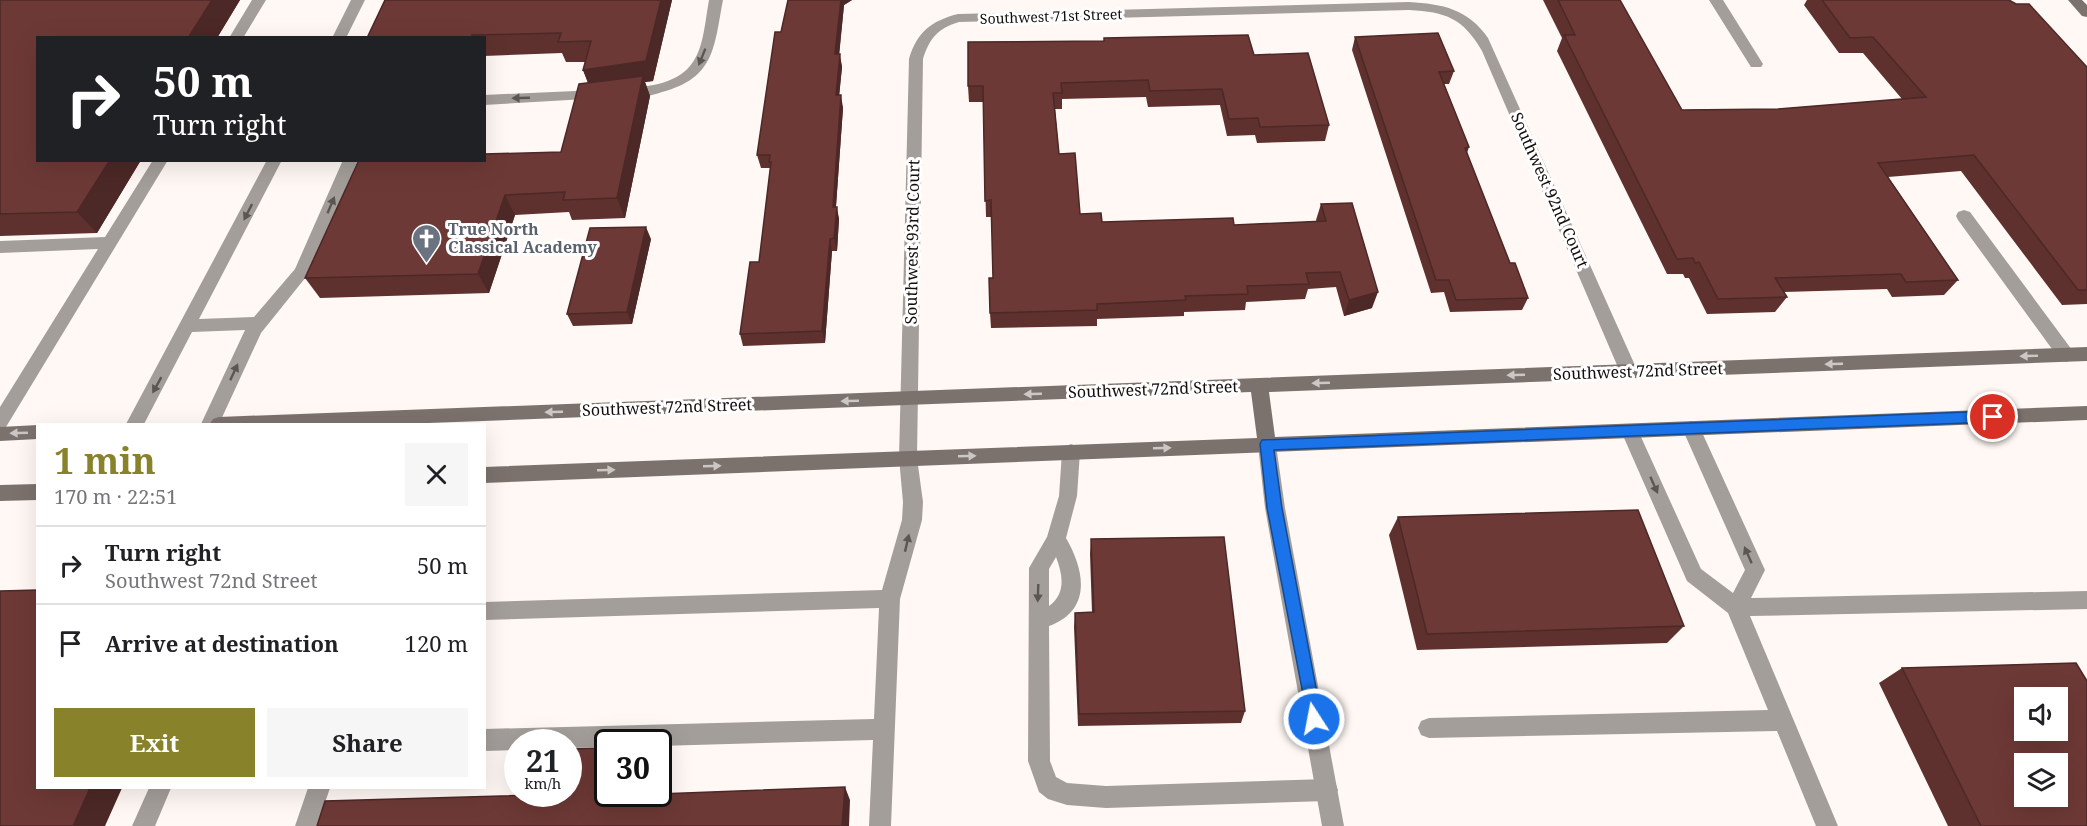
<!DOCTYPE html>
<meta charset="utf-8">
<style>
:root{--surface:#fff;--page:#f6f6f6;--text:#202124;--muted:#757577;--line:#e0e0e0;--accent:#88822a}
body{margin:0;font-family:"Noto Serif",serif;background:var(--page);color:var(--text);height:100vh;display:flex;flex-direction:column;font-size:22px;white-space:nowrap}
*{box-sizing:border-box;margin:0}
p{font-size:20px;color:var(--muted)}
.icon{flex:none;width:33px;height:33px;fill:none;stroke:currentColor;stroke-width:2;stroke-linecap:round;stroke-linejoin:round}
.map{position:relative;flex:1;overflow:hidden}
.side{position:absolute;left:36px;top:423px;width:450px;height:366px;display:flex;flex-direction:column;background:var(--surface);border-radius:0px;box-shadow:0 6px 24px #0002}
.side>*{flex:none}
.hud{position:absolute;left:36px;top:36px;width:450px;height:126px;border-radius:0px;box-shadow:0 6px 24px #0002;background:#202124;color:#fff;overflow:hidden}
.tools{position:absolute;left:2014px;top:687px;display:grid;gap:12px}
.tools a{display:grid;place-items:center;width:54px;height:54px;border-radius:0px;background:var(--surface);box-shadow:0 6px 24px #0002;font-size:30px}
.speed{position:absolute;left:504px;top:729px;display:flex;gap:12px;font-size:30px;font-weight:700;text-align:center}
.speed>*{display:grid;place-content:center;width:78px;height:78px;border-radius:50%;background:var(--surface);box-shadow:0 6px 24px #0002;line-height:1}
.speed small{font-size:15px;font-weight:400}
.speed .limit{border:3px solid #111;border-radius:9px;background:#fff;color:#111}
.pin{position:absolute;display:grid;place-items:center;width:51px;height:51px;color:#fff;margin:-26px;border:3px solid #fff;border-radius:50%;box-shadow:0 2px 6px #0007}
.me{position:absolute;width:66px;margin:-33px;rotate:349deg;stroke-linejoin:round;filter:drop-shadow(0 0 4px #0008)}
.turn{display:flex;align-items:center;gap:21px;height:126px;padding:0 18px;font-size:27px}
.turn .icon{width:78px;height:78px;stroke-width:2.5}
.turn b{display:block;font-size:42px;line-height:51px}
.round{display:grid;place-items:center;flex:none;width:63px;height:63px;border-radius:0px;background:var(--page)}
.head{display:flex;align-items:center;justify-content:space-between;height:102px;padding:0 18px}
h1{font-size:36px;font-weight:700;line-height:45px;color:var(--accent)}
.button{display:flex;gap:12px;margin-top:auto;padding:12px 18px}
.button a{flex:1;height:69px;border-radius:0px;background:var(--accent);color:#fff;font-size:24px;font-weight:700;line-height:69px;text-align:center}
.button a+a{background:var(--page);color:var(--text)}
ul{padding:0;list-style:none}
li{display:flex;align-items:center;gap:18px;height:78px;padding:0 18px;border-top:2px solid var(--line)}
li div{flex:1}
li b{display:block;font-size:22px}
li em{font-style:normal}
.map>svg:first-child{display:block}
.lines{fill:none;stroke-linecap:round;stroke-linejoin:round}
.lane{fill:#a49e9a;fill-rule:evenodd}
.street{fill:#a49e9a;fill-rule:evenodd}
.secondary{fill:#7c726d;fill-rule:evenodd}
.wall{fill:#5e312e}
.shaded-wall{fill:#4c2826}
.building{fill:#6d3936;stroke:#4c2826;stroke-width:1.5;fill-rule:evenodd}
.oneway{fill:#5c5652}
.oneway2{fill:#cbc7c5}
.route{fill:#1a73e8;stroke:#114b97;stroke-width:1.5}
.labels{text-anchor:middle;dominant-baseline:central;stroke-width:6;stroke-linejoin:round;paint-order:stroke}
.far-street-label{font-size:14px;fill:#130d0b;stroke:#fff}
.street-label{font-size:16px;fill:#130d0b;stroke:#fff}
.worship-label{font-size:16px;font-weight:bold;fill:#5b616d;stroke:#fff;text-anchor:start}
</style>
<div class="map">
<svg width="2087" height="826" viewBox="0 0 2087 826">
<rect width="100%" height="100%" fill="#fff8f5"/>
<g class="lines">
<path class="lane" d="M252,0H266L243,38H229Z
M351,0H365L346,38H332Z
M709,0H723C714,47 715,78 662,92C650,96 633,101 621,97L619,94L621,91C633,87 646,87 658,84C704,73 702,39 709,0Z
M598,90L605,95L603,98L484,105V95Z
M153,160H168L6,427L0,429V407L98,249L0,253V241L105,237Z
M267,160H282L199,319L254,317L295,269L343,160H358L310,272L261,333L219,424H201L245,330L192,332L144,424H126Z
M1964,210L1970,212L2072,350L2075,355L2072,360L2066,362L2060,360L1958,220L1956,216L1958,212Z
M1691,421L1697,423L1700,428L1765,570L1751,598L2087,591V609L1750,616L1838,826H1816L1777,731L1429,738L1421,735L1418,728L1421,721L1429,718L1768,710L1728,613L1687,581L1621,431L1624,426L1630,424L1636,426L1701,569L1733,593L1745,570L1682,428L1685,423Z
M1071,444L1078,447L1080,452L1077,496L1066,538C1085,571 1092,610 1049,626L1050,761L1056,777L1067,783L1106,786L1327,779L1335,782L1338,790L1335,798L1327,801L1106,808L1067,805L1048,799L1039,792L1028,761L1029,568L1047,537L1059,496L1062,452L1064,447ZM1056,557C1063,575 1066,594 1049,606V569Z
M908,450L915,453L917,458L923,502L922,520L900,599L891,826H869L873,740L658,746V742H608V747L568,748V742H518V750L484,751V729L874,719L879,608L484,620V602L882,590L902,520L903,502L899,458L901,453Z
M149,788H171L155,826H132Z
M308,788H330L317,826H295Z"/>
<path class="street" d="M1709,0H1723L1763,64L1761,67H1751Z
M1409,2C1443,4 1468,9 1488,38L1638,372L1635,377L1629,379L1623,377L1620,372L1482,51C1463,18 1446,12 1409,10L959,22C938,28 929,39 923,59L917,458L915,463L908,466L901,463L899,458L909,59C917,32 931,21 958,14Z
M1267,437L1273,440L1276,445L1285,508L1344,826H1322L1265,508L1258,445L1261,440Z"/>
<path class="secondary" d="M2068,0H2082L2087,5V17L2082,16Z
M2087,347V361L1269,392L1275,437L2087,406V420L484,483V467L1257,438L1251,392L401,424H210L213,419L219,417Z
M38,425V439L0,441V427Z
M38,484V500L0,501V485Z"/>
</g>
<path class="wall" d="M0,0H240L217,38L38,160H141L97,233L0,236Z
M385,0H672L653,81L645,82L650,96L625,218L572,220L569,212L515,215L489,293L320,298L305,278L561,152L588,83L583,70L585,62H566L562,53L484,56V38H367Z
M788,0H852L844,5L839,54L842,67L839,95L843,108L836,207L839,219L837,251H832L825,343L743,346L740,334L759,262L771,168H761L757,155Z
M1543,0H1620L1682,110L1778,109L1902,99L1863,53H1839L1804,5L1807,0H2009L2087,67V304L2062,305L1961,171L1888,177L1958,280L1944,295L1892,297L1887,289L1784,292L1787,297L1775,312L1707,314L1689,278H1685L1683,274H1667L1557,51L1562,38Z
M1355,37L1454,71L1449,84H1444L1469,147L1467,153L1510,263L1528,298L1522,310L1450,312L1444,292L1431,293L1352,50Z
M1254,55L1329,125L1325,141L1257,143L1255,135L1227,136L1220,105L1148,107L1146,97L1062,99V109H1055L1059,154L1080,214L1102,222L1234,225L1317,222L1316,220L1321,204L1372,308L1344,316L1336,287L1308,289L1305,299L1246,302L1245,310L1184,312V316L1097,319V326L991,328L990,313L993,278L992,217H986L983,102H969L968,86Z
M651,239L632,324L573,326L567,314Z
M1398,517L1684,626L1667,643L1417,650L1389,535Z
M1091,539L1245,711L1241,723L1078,726L1074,627L1075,613H1092L1090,554Z
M1902,668L2087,826H1948L1879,683Z"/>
<path class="shaded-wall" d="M212,0H240L217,38H188Z
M661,0H672L653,81L645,82L650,96L625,218L617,198L591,90L583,70Z
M841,0H852L844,5L838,67L835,54Z
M840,54L842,67L838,108L836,95Z
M841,95L843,108L835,219L833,207Z
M110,160H141L97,233L77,212Z
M505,195L515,215L489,293L478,274Z
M837,207L839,219L837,251L834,238Z
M646,227L651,239L632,324L627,312Z
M830,239L832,251L825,343L822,331Z
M1378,292L1372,308L1344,316L1349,300Z
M845,787L850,800L849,826H842Z
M90,788H122L105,826H73Z"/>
<path class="building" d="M0,0H212L188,38H38V160H110L77,212L0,214Z
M385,0H661L646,61L583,70L591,41L558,42L561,33L472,35L471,38H367Z
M788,0H841L835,54H840L836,95H841L833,207H837L834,238L830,239L822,331L740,334L750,262H759L771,162H769L770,155H757L775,32H781Z
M1558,0H1620L1682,110L1778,109L1926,97L1873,37L1850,38L1822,0H2009L2016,4H2029L2087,67V290H2078L1974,155L1878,163L1958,280L1906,282L1901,274L1775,278L1787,297L1718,299L1699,262L1695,263L1693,258L1677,259L1564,35H1575Z
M1438,33L1454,71L1439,72L1469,147L1465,148L1510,263H1515L1528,298L1456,300L1449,280H1436L1355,37Z
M1248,35L1254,55L1308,53L1329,125L1260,127L1258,118L1229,119L1222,89L1150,91L1148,80L1061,83L1062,93H1053L1059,154L1075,153L1080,214L1101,213L1102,222L1233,218L1234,225L1326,221L1321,204L1352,203L1378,292L1349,300L1340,272L1306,273L1309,284L1247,286L1248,294L1185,296L1186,300L1097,304V310L990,313L989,278H993L991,200L985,201L983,86H968V42L1104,41V38Z
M643,76L617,198L563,200L565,192L505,195L478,274L305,278L359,160H484V154L561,152L579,84Z
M646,227L627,312L567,314L590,228Z
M1638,510L1684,626L1427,634L1398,517Z
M1224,537L1245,711L1079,714L1075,613L1094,612L1091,539Z
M38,590V788H90L73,826H0V591Z
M2076,663L2087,681V826H1981L1902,668ZM2025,698H2058V730H2025ZM2025,764H2058V796H2025Z
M608,748V794H658L845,787L842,826H317L325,801L568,794V749Z"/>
<defs><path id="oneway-solid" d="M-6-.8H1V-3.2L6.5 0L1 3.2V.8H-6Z" transform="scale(1.5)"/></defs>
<g class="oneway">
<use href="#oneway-solid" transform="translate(702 57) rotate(112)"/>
<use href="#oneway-solid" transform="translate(521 98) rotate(178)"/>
<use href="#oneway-solid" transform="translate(331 205) rotate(-67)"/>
<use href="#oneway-solid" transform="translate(248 212) rotate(117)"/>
<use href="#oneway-solid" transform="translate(234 372) rotate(-65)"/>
<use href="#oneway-solid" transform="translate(157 385) rotate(119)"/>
<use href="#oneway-solid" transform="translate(1654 485) rotate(66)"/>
<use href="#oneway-solid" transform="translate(907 543) rotate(-77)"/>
<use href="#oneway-solid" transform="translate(1748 555) rotate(-114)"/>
<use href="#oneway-solid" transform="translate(1038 593) rotate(92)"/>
</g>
<g class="oneway2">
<use href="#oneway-solid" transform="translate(2029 356) rotate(178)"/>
<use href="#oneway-solid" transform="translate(1834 364) rotate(178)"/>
<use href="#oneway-solid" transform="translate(1516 375) rotate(178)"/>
<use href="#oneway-solid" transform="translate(1321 383) rotate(178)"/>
<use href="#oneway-solid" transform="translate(1033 394) rotate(178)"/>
<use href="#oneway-solid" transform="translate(850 401) rotate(178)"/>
<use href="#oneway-solid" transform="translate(554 412) rotate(178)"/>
<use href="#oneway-solid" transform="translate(19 433) rotate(178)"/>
<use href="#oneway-solid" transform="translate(1162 448) rotate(-2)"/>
<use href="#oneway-solid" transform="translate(967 456) rotate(-2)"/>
<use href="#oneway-solid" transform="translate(712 466) rotate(-2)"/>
<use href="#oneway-solid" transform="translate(606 470) rotate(-2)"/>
</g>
<path class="route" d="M1993,411L2000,417L1993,422L1274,450L1282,508L1322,719L1320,725L1314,727L1309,725L1267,508L1260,444L1262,440Z"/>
<defs>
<symbol id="church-pin" viewBox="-11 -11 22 30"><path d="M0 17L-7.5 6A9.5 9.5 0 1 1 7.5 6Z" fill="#6b7280" stroke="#fff"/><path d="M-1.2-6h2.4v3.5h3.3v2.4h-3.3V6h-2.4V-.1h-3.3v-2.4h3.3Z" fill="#fff"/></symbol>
</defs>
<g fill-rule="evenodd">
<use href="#church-pin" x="410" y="222" width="33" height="45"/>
</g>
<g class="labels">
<g class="far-street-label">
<text transform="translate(1051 16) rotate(-2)">Southwest 71st Street</text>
</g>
<g class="street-label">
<text transform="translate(1550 190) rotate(66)">Southwest 92nd Court</text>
<text transform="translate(912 242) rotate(-89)">Southwest 93rd Court</text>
<text transform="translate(1638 371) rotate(-2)">Southwest 72nd Street</text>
<text transform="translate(1153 389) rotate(-2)">Southwest 72nd Street</text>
<text transform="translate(667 407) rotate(-2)">Southwest 72nd Street</text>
</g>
<g class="worship-label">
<text x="448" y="229">True North<tspan x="448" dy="18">Classical Academy</tspan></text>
</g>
</g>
</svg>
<div class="tools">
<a><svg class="icon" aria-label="sound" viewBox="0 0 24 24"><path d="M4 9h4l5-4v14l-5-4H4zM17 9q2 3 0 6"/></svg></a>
<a><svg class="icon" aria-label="layers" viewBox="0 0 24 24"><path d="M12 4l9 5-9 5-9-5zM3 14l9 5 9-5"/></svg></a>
</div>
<div class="speed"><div>21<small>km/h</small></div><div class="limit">30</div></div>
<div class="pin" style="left:1993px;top:417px;background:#d93025"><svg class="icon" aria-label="arrive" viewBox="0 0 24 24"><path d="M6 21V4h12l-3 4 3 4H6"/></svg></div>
<svg class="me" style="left:1314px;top:719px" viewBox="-20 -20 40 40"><circle r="17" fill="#1a73e8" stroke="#fff" stroke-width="3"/><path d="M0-11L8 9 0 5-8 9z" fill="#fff"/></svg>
<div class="hud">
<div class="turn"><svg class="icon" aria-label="right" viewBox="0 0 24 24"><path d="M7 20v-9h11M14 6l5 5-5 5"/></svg><div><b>50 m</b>Turn right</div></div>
</div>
<section class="side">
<div class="head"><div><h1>1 min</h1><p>170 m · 22:51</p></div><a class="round"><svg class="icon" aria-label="close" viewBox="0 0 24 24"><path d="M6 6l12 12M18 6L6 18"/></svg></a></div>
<ul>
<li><svg class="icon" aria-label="right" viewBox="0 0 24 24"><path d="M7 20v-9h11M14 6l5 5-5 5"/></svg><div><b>Turn right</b><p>Southwest 72nd Street</p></div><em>50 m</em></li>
<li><svg class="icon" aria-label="arrive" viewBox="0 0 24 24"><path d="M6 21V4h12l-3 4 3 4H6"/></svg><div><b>Arrive at destination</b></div><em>120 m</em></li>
</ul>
<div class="button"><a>Exit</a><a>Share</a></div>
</section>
</div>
